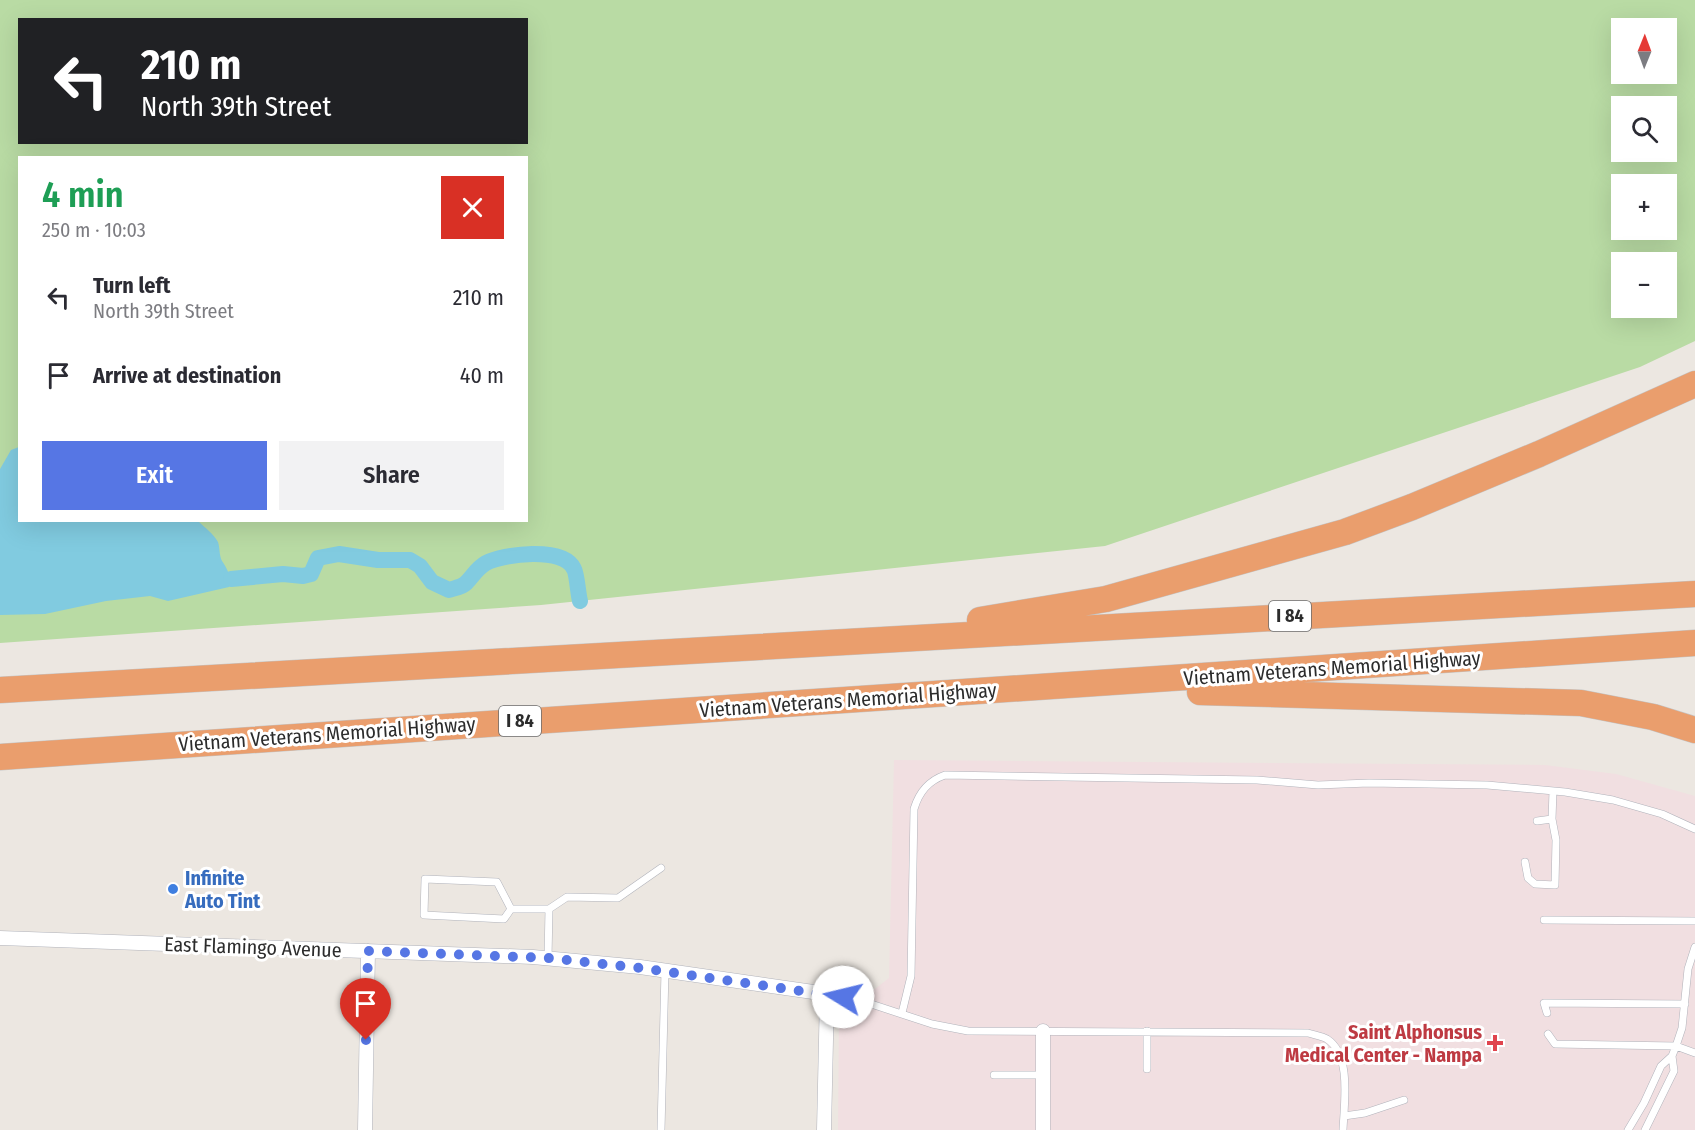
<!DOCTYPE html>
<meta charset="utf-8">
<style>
:root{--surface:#fff;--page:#f2f2f3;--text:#2b2b33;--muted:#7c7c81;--accent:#5676e4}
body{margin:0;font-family:"Fira Sans Condensed",sans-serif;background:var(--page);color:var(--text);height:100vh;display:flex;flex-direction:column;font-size:22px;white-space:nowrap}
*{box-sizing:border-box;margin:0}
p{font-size:20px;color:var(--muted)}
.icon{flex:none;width:33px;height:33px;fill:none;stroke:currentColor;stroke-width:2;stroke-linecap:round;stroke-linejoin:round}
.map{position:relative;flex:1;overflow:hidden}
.drawer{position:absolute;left:18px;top:156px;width:510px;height:366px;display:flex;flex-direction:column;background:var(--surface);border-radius:0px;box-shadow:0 6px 24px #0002}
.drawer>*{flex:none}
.hud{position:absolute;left:18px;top:18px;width:510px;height:126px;border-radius:0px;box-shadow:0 6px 24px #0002;background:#202124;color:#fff;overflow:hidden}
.needle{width:39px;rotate:1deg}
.tools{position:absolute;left:1611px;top:18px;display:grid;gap:12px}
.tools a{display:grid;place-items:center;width:66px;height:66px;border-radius:0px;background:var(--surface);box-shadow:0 6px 24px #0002;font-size:30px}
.pin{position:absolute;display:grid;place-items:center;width:51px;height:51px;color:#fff;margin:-62px -26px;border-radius:50% 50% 50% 0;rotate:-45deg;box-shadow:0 0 6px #0007}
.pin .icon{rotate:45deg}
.me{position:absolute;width:66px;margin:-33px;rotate:279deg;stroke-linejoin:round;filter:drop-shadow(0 0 4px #0008)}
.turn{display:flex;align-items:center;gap:21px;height:126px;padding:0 24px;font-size:27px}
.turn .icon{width:78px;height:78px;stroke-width:2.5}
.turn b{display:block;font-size:42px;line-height:51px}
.round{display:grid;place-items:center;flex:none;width:63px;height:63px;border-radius:0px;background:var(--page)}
.summary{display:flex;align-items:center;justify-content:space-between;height:102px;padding:0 24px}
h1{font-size:36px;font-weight:600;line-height:45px;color:#1e9e55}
.cta{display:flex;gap:12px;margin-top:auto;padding:12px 24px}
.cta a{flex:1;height:69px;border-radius:0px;background:var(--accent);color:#fff;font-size:24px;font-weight:600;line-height:69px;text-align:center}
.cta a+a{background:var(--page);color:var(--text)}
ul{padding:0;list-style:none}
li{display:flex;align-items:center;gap:18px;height:78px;padding:0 24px}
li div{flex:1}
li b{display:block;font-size:22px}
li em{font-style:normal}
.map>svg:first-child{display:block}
.medical{fill:#f1dfe1}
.green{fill:#b9dba4;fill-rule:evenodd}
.water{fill:#81cbe0}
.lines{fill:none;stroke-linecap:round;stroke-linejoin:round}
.canal{stroke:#81cbe0;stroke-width:16}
.service-casing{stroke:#b1b3bb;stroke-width:8}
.minor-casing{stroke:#b1b3bb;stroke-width:15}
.motorway-casing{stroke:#c4c4c4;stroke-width:27}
.service{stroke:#fff;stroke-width:7}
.minor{stroke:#fff;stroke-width:14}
.motorway{stroke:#ea9e6d;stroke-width:26}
.route{stroke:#5676e4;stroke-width:10;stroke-dasharray:0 18}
.shop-dot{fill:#3f7fe0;stroke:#fff;stroke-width:2}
.health-dot{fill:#e0444e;stroke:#fff;stroke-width:2}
.labels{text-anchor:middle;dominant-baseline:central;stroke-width:6;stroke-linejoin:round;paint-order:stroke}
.shield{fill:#fff;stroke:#6b6b6b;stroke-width:1.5}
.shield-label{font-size:18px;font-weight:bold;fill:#2c2c2c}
.street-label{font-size:20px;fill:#2c2c2c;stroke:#fff}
.shop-label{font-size:20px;font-weight:bold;fill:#366cbe;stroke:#fff;text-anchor:start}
.health-label{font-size:20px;font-weight:bold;fill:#be3a42;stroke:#fff;text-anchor:end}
</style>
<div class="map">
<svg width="1695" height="1130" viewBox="0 0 1695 1130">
<rect width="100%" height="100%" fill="#ece7e1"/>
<path class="medical" d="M894,760L1545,765L1616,774L1695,796V1130H838L839,1017L889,978Z"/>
<path class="green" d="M0,0H1695V341L1640,367L1105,546L541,605L0,643ZM20,20H526V142H20ZM1622,28H1666V74H1622ZM1622,106H1666V152H1622ZM20,158H526V520H20ZM1622,184H1666V230H1622ZM1622,262H1666V308H1622Z"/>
<path class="water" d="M19,447L20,520L198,521C205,528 213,533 218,542C220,548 219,555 222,561C228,570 231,576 229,587L168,601L150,596L106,601L45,614L0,615V469L11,450Z"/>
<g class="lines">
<path class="canal" d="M231,579L283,574L303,576L311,574L318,558L339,554L378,560H410L420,566L432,582L449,590C455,588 462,587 466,583C473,576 477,568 486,563C503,554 564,546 574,569C577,574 578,594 580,601"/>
<defs>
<path id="service" d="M1537,821L1552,819
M1525,862L1528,878L1535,884L1555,885L1556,840L1552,819L1553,791
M511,909L504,919L424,915L425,879L497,882L511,909H549L548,958
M549,909L567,897L618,898L661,868
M1544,920L1695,921
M827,994L859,1000L932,1024L968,1031L1308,1033C1314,1035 1322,1036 1327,1039C1352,1055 1344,1104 1343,1130
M902,1013L911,976L914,809C919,792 928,781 945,775L1257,780L1318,785L1369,783L1487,785L1565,792L1613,800L1662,814L1695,829
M1547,1013L1544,1003L1685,1004
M1147,1031V1069
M1548,1034L1555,1044L1676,1046L1695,1053
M994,1075H1043
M1344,1116L1365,1113L1404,1100
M661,1130L665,971
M1628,1130L1644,1103L1661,1066L1672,1056L1676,1046L1682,1028L1688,969L1695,947
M1645,1130L1674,1071L1672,1056"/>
<path id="minor" d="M0,938L533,957L640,967L827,994L824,1130
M365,1130L368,951
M1043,1130V1031"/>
<path id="motorway" d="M980,620L1106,599L1345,532L1412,507L1539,454L1695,384
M0,690L1695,594
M1200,692L1581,703L1653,717L1695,730
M0,757C565,717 1130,682 1695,643"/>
</defs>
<use href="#service" class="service-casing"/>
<use href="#minor" class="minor-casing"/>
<use href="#motorway" class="motorway-casing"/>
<use href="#service" class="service"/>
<use href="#minor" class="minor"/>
<use href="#motorway" class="motorway"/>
</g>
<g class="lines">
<path class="route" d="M366,1040L368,951L548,958L640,968L843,997"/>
</g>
<circle class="shop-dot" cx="173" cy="889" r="6"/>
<path class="health-dot" d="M1492 1034h6v6h6v6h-6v6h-6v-6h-6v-6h6z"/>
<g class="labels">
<g class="shield">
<rect x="1269" y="601" width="42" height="30" rx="4.5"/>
<rect x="499" y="706" width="42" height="30" rx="4.5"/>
</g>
<g class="shield-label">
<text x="1290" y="616">I 84</text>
<text x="520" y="721">I 84</text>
</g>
<g class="street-label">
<text transform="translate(1332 668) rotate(-4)">Vietnam Veterans Memorial Highway</text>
<text transform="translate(848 700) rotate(-4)">Vietnam Veterans Memorial Highway</text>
<text transform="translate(327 734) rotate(-4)">Vietnam Veterans Memorial Highway</text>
<text transform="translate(253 947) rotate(2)">East Flamingo Avenue</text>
</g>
<g class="shop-label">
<text x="185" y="878">Infinite<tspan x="185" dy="23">Auto Tint</tspan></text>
</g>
<g class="health-label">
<text x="1482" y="1032">Saint Alphonsus<tspan x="1482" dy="23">Medical Center - Nampa</tspan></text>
</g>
</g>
</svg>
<div class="tools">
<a><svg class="needle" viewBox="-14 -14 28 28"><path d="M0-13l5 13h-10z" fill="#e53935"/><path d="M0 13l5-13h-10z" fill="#7c7c81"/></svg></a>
<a><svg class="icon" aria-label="search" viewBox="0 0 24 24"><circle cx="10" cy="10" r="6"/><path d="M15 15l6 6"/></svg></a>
<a>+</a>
<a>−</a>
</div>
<div class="pin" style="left:366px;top:1040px;background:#d93025"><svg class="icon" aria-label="arrive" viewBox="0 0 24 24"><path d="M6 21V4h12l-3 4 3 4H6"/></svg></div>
<svg class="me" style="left:843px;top:997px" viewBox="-20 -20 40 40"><circle r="19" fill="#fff"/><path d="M0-13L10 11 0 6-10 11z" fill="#5676e4"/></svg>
<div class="hud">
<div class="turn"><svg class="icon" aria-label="left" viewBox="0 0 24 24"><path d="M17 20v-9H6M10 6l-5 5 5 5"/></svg><div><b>210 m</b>North 39th Street</div></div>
</div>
<section class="drawer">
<div class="summary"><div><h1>4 min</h1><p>250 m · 10:03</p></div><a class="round" style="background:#d93025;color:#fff"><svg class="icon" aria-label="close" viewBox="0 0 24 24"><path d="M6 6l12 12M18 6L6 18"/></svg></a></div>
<ul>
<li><svg class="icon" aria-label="left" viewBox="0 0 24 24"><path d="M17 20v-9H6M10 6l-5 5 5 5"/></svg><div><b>Turn left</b><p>North 39th Street</p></div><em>210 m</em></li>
<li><svg class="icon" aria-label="arrive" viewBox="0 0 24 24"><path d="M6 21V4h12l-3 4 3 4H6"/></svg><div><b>Arrive at destination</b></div><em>40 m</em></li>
</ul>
<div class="cta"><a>Exit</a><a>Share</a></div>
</section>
</div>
